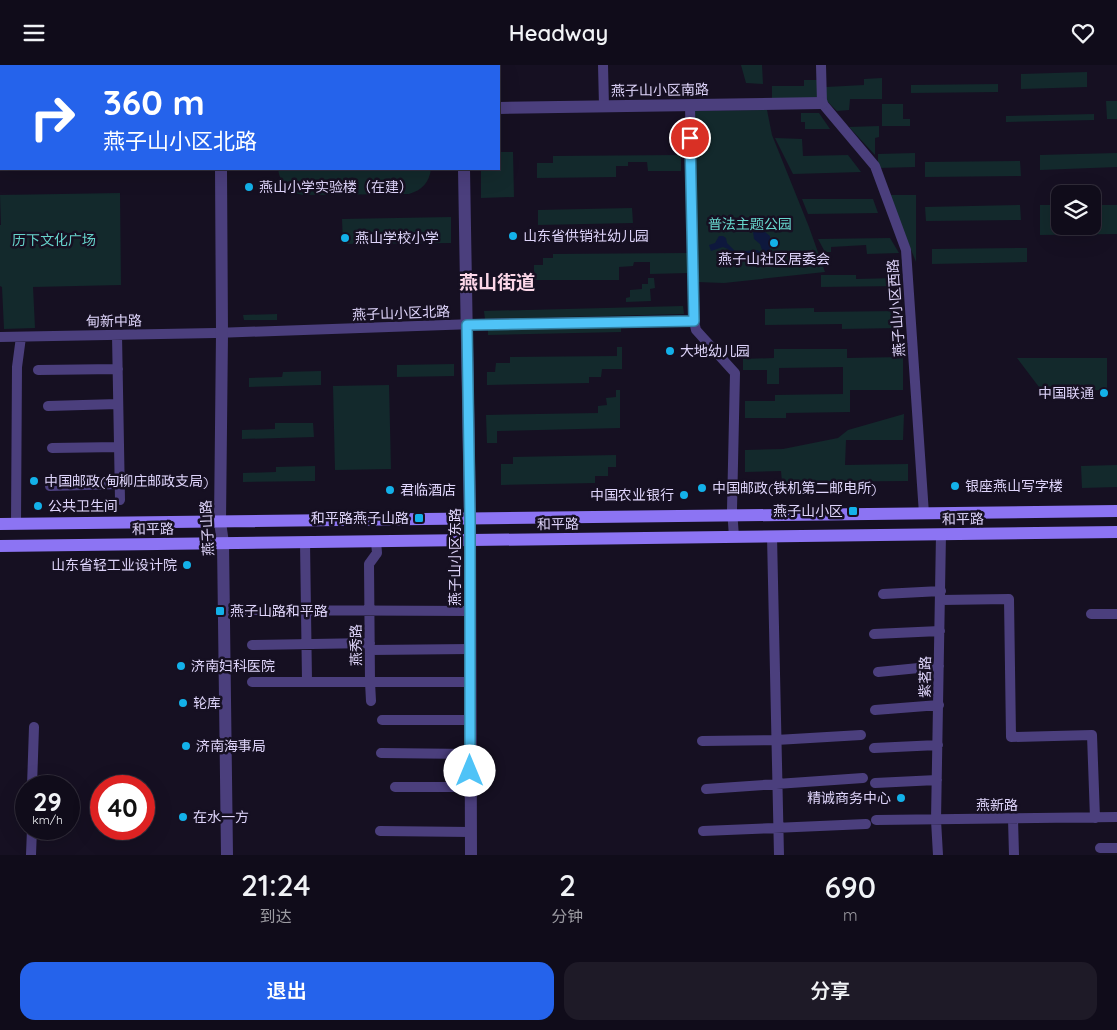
<!DOCTYPE html>
<html lang="zh">
<meta charset="utf-8">
<style>
:root{--surface:#100c1a;--page:#1e1a27;--text:#f1f3f6;--muted:#9c9ba2;--line:#302c39;--accent:#2563eb}
body{margin:0;font-family:Quicksand,"Noto Sans SC",sans-serif;background:var(--page);color:var(--text);height:100vh;display:flex;flex-direction:column;font-size:19px;white-space:nowrap}
*{box-sizing:border-box;margin:0}
p{font-size:16px;color:var(--muted)}
.icon{flex:none;width:28px;height:28px;fill:none;stroke:currentColor;stroke-width:2;stroke-linecap:round;stroke-linejoin:round}
.map{position:relative;height:790px;overflow:hidden}
.panel{display:flex;flex-direction:column;background:var(--surface);flex:1}
.panel>*{flex:none}
.hud{position:absolute;left:0px;top:0px;width:500px;height:105px;box-shadow:0 5px 20px #0002,0 0 0 1px var(--line);background:#2563eb;color:#fff;overflow:hidden}
.tools{position:absolute;left:1051px;top:120px;display:grid;gap:10px}
.tools a{display:grid;place-items:center;width:50px;height:50px;border-radius:10px;background:var(--surface);box-shadow:0 5px 20px #0002,0 0 0 1px var(--line);font-size:25px}
.speed{position:absolute;left:15px;top:710px;display:flex;gap:10px;font-size:25px;font-weight:700;text-align:center}
.speed>*{display:grid;place-content:center;width:65px;height:65px;border-radius:50%;background:var(--surface);box-shadow:0 5px 20px #0002,0 0 0 1px var(--line);line-height:1}
.speed small{font-size:12px;font-weight:400}
.speed .limit{border:8px solid #d22;background:#fff;color:#111}
.pin{position:absolute;display:grid;place-items:center;width:42px;height:42px;color:#fff;margin:-21px;border:2px solid #fff;border-radius:50%;box-shadow:0 1px 5px #0007}
.me{position:absolute;width:55px;margin:-28px;rotate:0deg;stroke-linejoin:round;filter:drop-shadow(0 0 4px #0008)}
.turn{display:flex;align-items:center;gap:18px;height:105px;padding:0 20px;font-size:22px}
.turn .icon{width:65px;height:65px;stroke-width:2.5}
.turn b{display:block;font-size:35px;line-height:42px}
.eta{display:flex;justify-content:space-evenly;align-items:center;height:85px;text-align:center}
.eta b{font-size:30px;font-weight:600;line-height:35px}
.cta{display:flex;gap:10px;margin-top:auto;padding:10px 20px}
.cta a{flex:1;height:58px;border-radius:15px;background:var(--accent);color:#fff;font-size:20px;font-weight:600;line-height:58px;text-align:center}
.cta a+a{background:var(--page);color:var(--text)}
header{display:flex;justify-content:space-between;align-items:center;height:65px;padding:0 20px;background:var(--surface);font-size:22px;font-weight:600}
.map>svg:first-child{display:block}
.green{fill:#13292c}
.water{fill:#0e183d}
.lines{fill:none;stroke-linecap:round;stroke-linejoin:round}
.minor{stroke:#4b3f7d;stroke-width:10}
.tertiary{stroke:#4b3f7d;stroke-width:12}
.secondary{stroke:#8c74f3;stroke-width:12}
.route-casing{stroke:#337fa1;stroke-width:12}
.route{stroke:#4fc3f7;stroke-width:9}
.poi-dot{fill:#13b1e9;stroke:#161022;stroke-width:2}
.labels{text-anchor:middle;dominant-baseline:central;stroke-width:5;stroke-linejoin:round;paint-order:stroke}
.street-label{font-size:14px;fill:#dfd5fb;stroke:#161022}
.poi-label{font-size:14px;fill:#dfd5fb;stroke:#161022;text-anchor:start}
.park-label{font-size:14px;fill:#67d5cc;stroke:#161022}
.district-label{font-size:19px;font-weight:bold;fill:#fcd7e8;stroke:#161022}
</style>
<header><svg class="icon" aria-label="menu" viewBox="0 0 24 24"><path d="M4 6h16M4 12h16M4 18h16"/></svg>Headway<svg class="icon" aria-label="heart" viewBox="0 0 24 24"><path d="M12 20l-8-8c-3-5 5-10 8-4 3-6 11-1 8 4z"/></svg></header>
<div class="map">
<svg width="1117" height="790" viewBox="0 0 1117 790">
<rect width="100%" height="100%" fill="#161022"/>
<path class="green" d="M741,0H762L763,19L746,18Z
M1087,7V22L1021,24V9Z
M882,13V34H850L849,45L837,46L826,35V22L864,20V14Z
M804,15H818V36H772V21H804Z
M998,19V27L911,28V20Z
M1106,36H1117V54H1107Z
M882,39H903V54H910V61H882Z
M767,45L772,70L809,162L825,207L724,218L697,217L694,46Z
M801,48H819L830,64H805V57H801Z
M1094,49V55L1006,57V51Z
M879,61V72L875,73V90L849,62Z
M775,73L802,74L803,91L848,90L861,107L793,109Z
M499,87H513L514,132L481,133V104H499Z
M915,88V102L878,103V89Z
M1117,88V102L1040,105V90Z
M681,90V106H648L647,97H628V101H616V112L537,113V98H553V91Z
M1020,96L1021,111L925,112V97Z
M278,104H431C429,118 422,125 409,129L303,130C288,127 280,119 278,104Z
M120,128L121,220L33,222L35,263L4,264L2,222L0,221V160H1L0,130Z
M889,130H916V197Z
M802,134H873L878,148L808,149Z
M1020,140L1021,155L926,156L925,142Z
M1040,140H1060V161H1092L1093,140H1117V169L1040,170Z
M632,143L633,158L538,160V145Z
M451,152V178L343,179L342,154Z
M890,173L899,188L867,189L866,180L831,182V187H825L818,174Z
M1027,183V197L932,199V184Z
M688,188V208L650,209V197H634L633,201L619,202V215H534V200H543V193H553V189Z
M821,210H856V214L898,213V221L821,222Z
M648,213H654L655,223L650,224L651,236L626,237V233L630,232V225L642,224V219H648Z
M683,241L684,249L485,254L484,246Z
M814,243V247L898,246V263L842,264V259L765,260V244Z
M277,249V255H244L243,250Z
M621,259V267L488,270V262Z
M617,282H622V304H602L601,312H589V318L487,320V307H495L496,298H510V292L617,291Z
M774,284H847V293L903,292V325H850V347L786,348V353H745V336H775V330L843,329V302L779,303V319H767V305H743V294L774,293Z
M1017,293H1107V325L1042,326Z
M454,299V311L397,312V300Z
M321,306V320L249,322V313L282,312L283,307Z
M389,320L391,404L335,405L333,321Z
M616,325H620V363L497,366V378H487L486,350L598,348V341L607,340L606,333L616,332Z
M904,349L903,375H846L845,400L908,399V416L782,417L781,406L745,407V385L783,384L838,373L848,365Z
M275,358H313L314,372L242,374V365L275,364Z
M616,390V402H608V411H595V418L501,420V399H513V392Z
M1117,400V422L1082,423L1081,401Z
M315,401V416L243,417V408L276,407V402Z"/>
<path class="water" d="M760,163L770,171V183L767,190L763,193L755,190L733,193L728,184L723,182L711,186L709,180L715,178L719,171H723L726,173L727,178L736,187L757,185L763,188L760,179L754,174L753,166Z"/>
<g class="lines">
<path class="minor" d="M37,0V1
M603,0L604,41
M821,0L822,38L875,101L906,185L924,449
M116,1L138,0
M690,40L694,256L696,265L735,308L732,444L734,472
M117,270L120,435
M0,272L215,268L474,259L694,256
M38,305L118,304
M48,341L118,339
M52,383L119,382
M50,421L120,419
M16,459L17,302L21,272
M772,471L779,790
M376,476L377,488L369,499L370,617H470
M305,477L307,616
M883,529L941,526
M941,535L1009,534L1011,672L1092,670L1095,753
M246,545L470,546
M1091,549H1117
M874,569L940,566
M252,580L370,578
M370,585L470,584
M878,607L939,601
M252,617H370L371,636
M875,645L939,640
M382,655H470
M702,676L776,675L861,670
M874,683L938,680
M381,688L471,689
M875,718L937,715
M32,721L34,662
M395,722H470
M706,724L863,713
M1013,754L1014,790
M876,755L1117,752
M380,766L471,767
M703,766L866,759
M1100,783H1117
M31,790L32,764
M938,790L936,755L941,469"/>
<path class="tertiary" d="M220,0V1
M499,43L822,38
M0,56H1
M221,104L222,268L220,457L223,478L227,790
M464,104L470,454L471,790"/>
<path class="secondary" d="M0,459L1117,446
M0,481L1117,467"/>
</g>
<g class="lines">
<defs>
<path id="route" d="M470,706V454L467,260L694,256L690,73"/>
</defs>
<use href="#route" class="route-casing"/>
<use href="#route" class="route"/>
</g>
<g class="poi-dot">
<circle cx="249" cy="122" r="5"/>
<circle cx="513" cy="171" r="5"/>
<circle cx="345" cy="173" r="5"/>
<circle cx="774" cy="178" r="5"/>
<circle cx="670" cy="286" r="5"/>
<circle cx="1104" cy="328" r="5"/>
<circle cx="34" cy="416" r="5"/>
<circle cx="955" cy="421" r="5"/>
<circle cx="702" cy="423" r="5"/>
<circle cx="390" cy="425" r="5"/>
<circle cx="684" cy="430" r="5"/>
<circle cx="38" cy="441" r="5"/>
<rect x="848" y="441" width="10" height="10" rx="2.5"/>
<rect x="414" y="448" width="10" height="10" rx="2.5"/>
<circle cx="187" cy="500" r="5"/>
<rect x="215" y="541" width="10" height="10" rx="2.5"/>
<circle cx="181" cy="601" r="5"/>
<circle cx="183" cy="638" r="5"/>
<circle cx="186" cy="681" r="5"/>
<circle cx="901" cy="733" r="5"/>
<circle cx="183" cy="752" r="5"/>
</g>
<g class="labels">
<g class="street-label">
<text transform="translate(660 25) rotate(-1)">燕子山小区南路</text>
<text transform="translate(896 243) rotate(-94)">燕子山小区西路</text>
<text transform="translate(401 248) rotate(-2)">燕子山小区北路</text>
<text transform="translate(114 256) rotate(-1)">甸新中路</text>
<text transform="translate(963 454) rotate(-1)">和平路</text>
<text transform="translate(558 459) rotate(-1)">和平路</text>
<text transform="translate(207 463) rotate(-93)">燕子山路</text>
<text transform="translate(153 464) rotate(-1)">和平路</text>
<text transform="translate(455 492) rotate(-90)">燕子山小区东路</text>
<text transform="translate(356 580) rotate(-91)">燕秀路</text>
<text transform="translate(925 612) rotate(-89)">紫茗路</text>
<text x="997" y="740">燕新路</text>
</g>
<g class="poi-label">
<text x="259" y="122">燕山小学实验楼（在建）</text>
<text x="523" y="171">山东省供销社幼儿园</text>
<text x="355" y="173">燕山学校小学</text>
<text x="774" y="194" text-anchor="middle">燕子山社区居委会</text>
<text x="680" y="286">大地幼儿园</text>
<text x="1094" y="328" text-anchor="end">中国联通</text>
<text x="44" y="416">中国邮政(甸柳庄邮政支局)</text>
<text x="965" y="421">银座燕山写字楼</text>
<text x="712" y="423">中国邮政(铁机第二邮电所)</text>
<text x="400" y="425">君临酒店</text>
<text x="674" y="430" text-anchor="end">中国农业银行</text>
<text x="48" y="441">公共卫生间</text>
<text x="843" y="446" text-anchor="end">燕子山小区</text>
<text x="409" y="453" text-anchor="end">和平路燕子山路</text>
<text x="177" y="500" text-anchor="end">山东省轻工业设计院</text>
<text x="230" y="546">燕子山路和平路</text>
<text x="191" y="601">济南妇科医院</text>
<text x="193" y="638">轮库</text>
<text x="196" y="681">济南海事局</text>
<text x="891" y="733" text-anchor="end">精诚商务中心</text>
<text x="193" y="752">在水一方</text>
</g>
<g class="park-label">
<text x="750" y="159">普法主题公园</text>
<text x="54" y="175">历下文化广场</text>
</g>
<g class="district-label">
<text x="497" y="217">燕山街道</text>
</g>
</g>
</svg>
<div class="tools">
<a><svg class="icon" aria-label="layers" viewBox="0 0 24 24"><path d="M12 4l9 5-9 5-9-5zM3 14l9 5 9-5"/></svg></a>
</div>
<div class="speed"><div>29<small>km/h</small></div><div class="limit">40</div></div>
<div class="pin" style="left:690px;top:73px;background:#d93025"><svg class="icon" aria-label="arrive" viewBox="0 0 24 24"><path d="M6 21V4h12l-3 4 3 4H6"/></svg></div>
<svg class="me" style="left:470px;top:706px" viewBox="-20 -20 40 40"><circle r="19" fill="#fff"/><path d="M0-13L10 11 0 6-10 11z" fill="#4fc3f7"/></svg>
<div class="hud">
<div class="turn"><svg class="icon" aria-label="right" viewBox="0 0 24 24"><path d="M7 20v-9h11M14 6l5 5-5 5"/></svg><div><b>360 m</b>燕子山小区北路</div></div>
</div>
</div>
<section class="panel">
<div class="eta">
<div><b>21:24</b><p>到达</p></div>
<div><b>2</b><p>分钟</p></div>
<div><b>690</b><p>m</p></div>
</div>
<div class="cta"><a>退出</a><a>分享</a></div>
</section>
